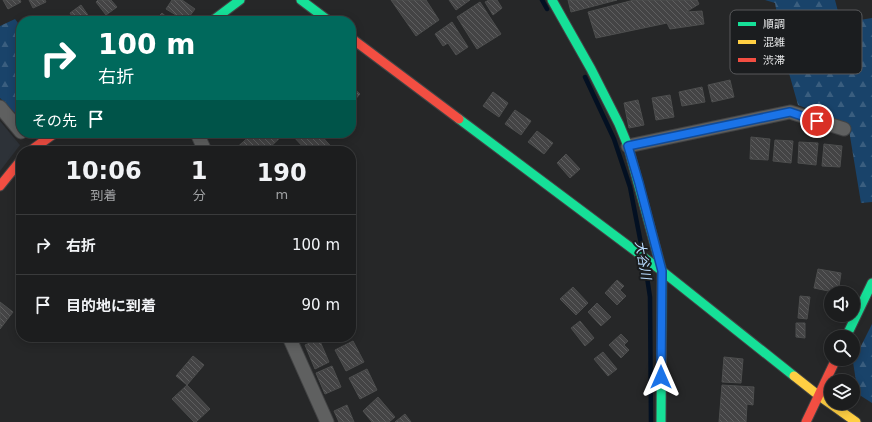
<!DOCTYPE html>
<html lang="ja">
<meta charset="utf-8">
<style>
:root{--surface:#1c1d1e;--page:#252627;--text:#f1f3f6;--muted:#a0a2a4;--line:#3a3b3c}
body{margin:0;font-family:"DejaVu Sans","Noto Sans JP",sans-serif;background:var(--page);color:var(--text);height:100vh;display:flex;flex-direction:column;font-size:15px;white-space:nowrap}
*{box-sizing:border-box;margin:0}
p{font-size:13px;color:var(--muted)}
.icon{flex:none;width:22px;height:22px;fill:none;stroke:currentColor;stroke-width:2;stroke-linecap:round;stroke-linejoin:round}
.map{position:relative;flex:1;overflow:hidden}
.details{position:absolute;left:16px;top:146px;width:340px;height:196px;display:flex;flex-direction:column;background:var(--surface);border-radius:16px;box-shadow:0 2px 10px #0003,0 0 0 1px var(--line)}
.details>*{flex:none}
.hud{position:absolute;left:16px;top:16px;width:340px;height:122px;border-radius:16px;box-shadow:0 2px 10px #0003,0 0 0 1px var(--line);background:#00695c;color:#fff;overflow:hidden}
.buttons{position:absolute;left:824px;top:286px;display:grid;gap:8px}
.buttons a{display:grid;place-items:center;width:36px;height:36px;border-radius:50%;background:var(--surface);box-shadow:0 2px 10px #0003,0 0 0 1px var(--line);font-size:20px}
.pin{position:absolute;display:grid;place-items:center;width:34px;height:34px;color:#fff;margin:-17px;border:2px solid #fff;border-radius:50%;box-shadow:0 1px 4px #0007}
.me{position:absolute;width:44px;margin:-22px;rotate:0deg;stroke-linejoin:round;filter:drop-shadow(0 0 3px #0008)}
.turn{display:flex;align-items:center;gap:14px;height:84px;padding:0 16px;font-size:18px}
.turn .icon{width:52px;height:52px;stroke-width:2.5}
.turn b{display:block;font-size:28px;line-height:34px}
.then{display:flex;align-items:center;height:38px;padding:0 16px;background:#0003;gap:8px;font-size:15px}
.eta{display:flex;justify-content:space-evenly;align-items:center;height:68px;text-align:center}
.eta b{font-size:24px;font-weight:800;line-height:28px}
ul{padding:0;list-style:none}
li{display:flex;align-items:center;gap:12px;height:60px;padding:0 16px;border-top:1px solid var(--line)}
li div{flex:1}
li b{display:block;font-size:15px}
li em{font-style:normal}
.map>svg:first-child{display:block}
.built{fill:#2d3238}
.forest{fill:url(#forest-firs)}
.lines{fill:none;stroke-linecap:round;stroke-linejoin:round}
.stream{stroke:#031022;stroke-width:4.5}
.building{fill:url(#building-back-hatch);stroke:#4d4e4e}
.street-casing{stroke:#424344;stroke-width:15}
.fast-casing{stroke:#424344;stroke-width:11}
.slow-casing{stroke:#424344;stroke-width:11}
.jam-casing{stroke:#424344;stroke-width:11}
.street{stroke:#5f6060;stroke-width:13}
.fast{stroke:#16e098;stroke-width:9}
.slow{stroke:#ffcf43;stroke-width:9}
.jam{stroke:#f24e42;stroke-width:9}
.route-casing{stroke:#114b97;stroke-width:10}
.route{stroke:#1a73e8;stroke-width:7}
.labels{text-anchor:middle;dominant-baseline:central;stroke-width:4;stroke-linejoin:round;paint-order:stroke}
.water-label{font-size:13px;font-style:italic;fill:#b9dbfe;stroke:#1b1d1f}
.key{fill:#1b1d1f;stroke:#58595b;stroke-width:1}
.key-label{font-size:11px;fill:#e5e6e7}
</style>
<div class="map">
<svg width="872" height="422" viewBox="0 0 872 422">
<defs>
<pattern id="forest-firs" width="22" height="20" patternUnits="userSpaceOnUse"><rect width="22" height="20" fill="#19436a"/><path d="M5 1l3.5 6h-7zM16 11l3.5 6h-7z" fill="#3a5e7f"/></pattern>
<pattern id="building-back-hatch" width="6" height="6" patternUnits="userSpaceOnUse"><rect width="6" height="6" fill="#444445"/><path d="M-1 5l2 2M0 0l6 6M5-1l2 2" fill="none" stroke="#5f5f60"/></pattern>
</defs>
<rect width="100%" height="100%" fill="#262728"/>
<path class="built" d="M0,121L20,145L0,171Z"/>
<path class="forest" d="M765,0H835L841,23L872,18V202L861,203L848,124L798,105L785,59L775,3Z
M15,19L21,27V119L0,98V26Z
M872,324V403L858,394L853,362Z"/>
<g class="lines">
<path class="stream" d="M542,0L547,9
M585,77L614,139L630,187L642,249
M645,264L650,297L651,422"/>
</g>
<path class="building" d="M3,0H20L21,2L8,9Z
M29,0H45L46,2L33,8Z
M98,0H111L117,7L106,15L96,2Z
M172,0H182L195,9L186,21L166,9Z
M391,0H426L439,20L416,36Z
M449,0H470L456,10Z
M489,0H497L502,8L493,15L485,2Z
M568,0H617L571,12Z
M634,0H697L699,4L686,12L702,11L704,24L670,29L667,23L596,38L588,12Z
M480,2L501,34L477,49L457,17Z
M81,5L92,21H75L70,13Z
M162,13L171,21H154Z
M452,22L468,47L456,55L448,43L443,46L435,34Z
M730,80L734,97L712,102L708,85Z
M351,86L360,94L351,104Z
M702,87L705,102L682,106L679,92Z
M493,92L508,103L499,117L483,106Z
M670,95L674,117L656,120L652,98Z
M638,100L644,125L629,128L624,103Z
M515,110L531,121L521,135L505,124Z
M537,131L553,143L544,154L528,142Z
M253,133H285L266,151H233Z
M295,133H319L335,151H307L292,135Z
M751,137L770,139L768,160L750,159Z
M775,140L793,141L791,163L773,161Z
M799,142L818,143L816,165L798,163Z
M824,144L842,146L840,167L822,166Z
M566,154L580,169L570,178L557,163Z
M818,269L841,273L838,293L814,288Z
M617,280L624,286L620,290L626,296L617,305L605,293Z
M573,287L588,303L576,315L560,299Z
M800,296L810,297L807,319L798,318Z
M0,302L13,312L0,329Z
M597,303L611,317L601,326L588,312Z
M580,321L594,338L585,346L571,328Z
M796,323H805V338L796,337Z
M621,334L628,341L624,345L629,350L621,358L609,345Z
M319,339L329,362L315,369L305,345Z
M353,341L364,362L346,371L335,350Z
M603,352L617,369L608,376L594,359Z
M193,356L204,365L187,385L176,376Z
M724,357L743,359L741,383L722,382Z
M332,366L341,387L325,394L316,373Z
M367,369L377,390L360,399L349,378Z
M187,385L210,409L196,422H194L172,399Z
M722,385L754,387L753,405L747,404L746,422H719Z
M378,397L395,417L389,422H372L363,411Z
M347,405L354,422H339L334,411Z
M405,414L411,422H395Z"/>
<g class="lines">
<defs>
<path id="street" d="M0,107L21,132
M197,133L205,151
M628,146L790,112L844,129
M289,337L327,422"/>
<path id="fast" d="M301,0L329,21
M552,0L591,69L619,124L628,146L662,271L661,422
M212,21L240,0
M459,119L662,271L794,376
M846,337L872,283"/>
<path id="slow" d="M794,376L818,395L856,422"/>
<path id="jam" d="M351,38L459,119
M30,151L55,133
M0,186L21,160
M806,422L836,359"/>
</defs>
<use href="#street" class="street-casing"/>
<use href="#fast" class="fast-casing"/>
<use href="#slow" class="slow-casing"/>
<use href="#jam" class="jam-casing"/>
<use href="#street" class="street"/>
<use href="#fast" class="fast"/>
<use href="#slow" class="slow"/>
<use href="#jam" class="jam"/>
</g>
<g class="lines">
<defs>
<path id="route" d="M661,377L662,271L639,183L628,146L790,112L817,121"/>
</defs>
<use href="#route" class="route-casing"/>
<use href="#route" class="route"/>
</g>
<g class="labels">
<g class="water-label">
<text transform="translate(643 260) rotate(80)">大谷川</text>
</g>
</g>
<rect x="730" y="10" width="132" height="64" rx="6" class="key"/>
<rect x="738" y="22" width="18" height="4" fill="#16e098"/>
<rect x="738" y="40" width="18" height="4" fill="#ffcf43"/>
<rect x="738" y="58" width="18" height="4" fill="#f24e42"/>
<g class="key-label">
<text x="763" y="28">順調</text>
<text x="763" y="46">混雑</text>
<text x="763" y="64">渋滞</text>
</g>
</svg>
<div class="buttons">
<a><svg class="icon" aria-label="sound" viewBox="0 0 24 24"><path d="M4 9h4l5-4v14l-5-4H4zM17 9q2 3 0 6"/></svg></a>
<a><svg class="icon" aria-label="search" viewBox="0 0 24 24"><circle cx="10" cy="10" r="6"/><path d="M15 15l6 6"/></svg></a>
<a><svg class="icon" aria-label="layers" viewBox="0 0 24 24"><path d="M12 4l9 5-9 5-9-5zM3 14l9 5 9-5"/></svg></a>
</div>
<div class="pin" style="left:817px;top:121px;background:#d93025"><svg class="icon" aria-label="arrive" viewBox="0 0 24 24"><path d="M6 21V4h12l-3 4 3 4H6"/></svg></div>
<svg class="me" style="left:661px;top:377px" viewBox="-20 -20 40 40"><path d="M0-17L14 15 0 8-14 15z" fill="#1a73e8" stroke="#fff" stroke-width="4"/></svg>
<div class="hud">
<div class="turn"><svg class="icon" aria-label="right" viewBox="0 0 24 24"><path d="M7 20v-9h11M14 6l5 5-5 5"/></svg><div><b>100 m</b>右折</div></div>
<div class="then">その先<svg class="icon" aria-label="arrive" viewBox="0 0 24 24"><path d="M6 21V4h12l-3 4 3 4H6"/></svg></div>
</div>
<section class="details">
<div class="eta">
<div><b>10:06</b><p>到着</p></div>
<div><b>1</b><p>分</p></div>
<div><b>190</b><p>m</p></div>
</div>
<ul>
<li><svg class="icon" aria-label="right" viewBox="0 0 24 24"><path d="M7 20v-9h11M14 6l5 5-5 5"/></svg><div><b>右折</b></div><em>100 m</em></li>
<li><svg class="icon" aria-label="arrive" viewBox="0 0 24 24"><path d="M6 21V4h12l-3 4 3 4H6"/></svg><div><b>目的地に到着</b></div><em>90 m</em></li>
</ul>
</section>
</div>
